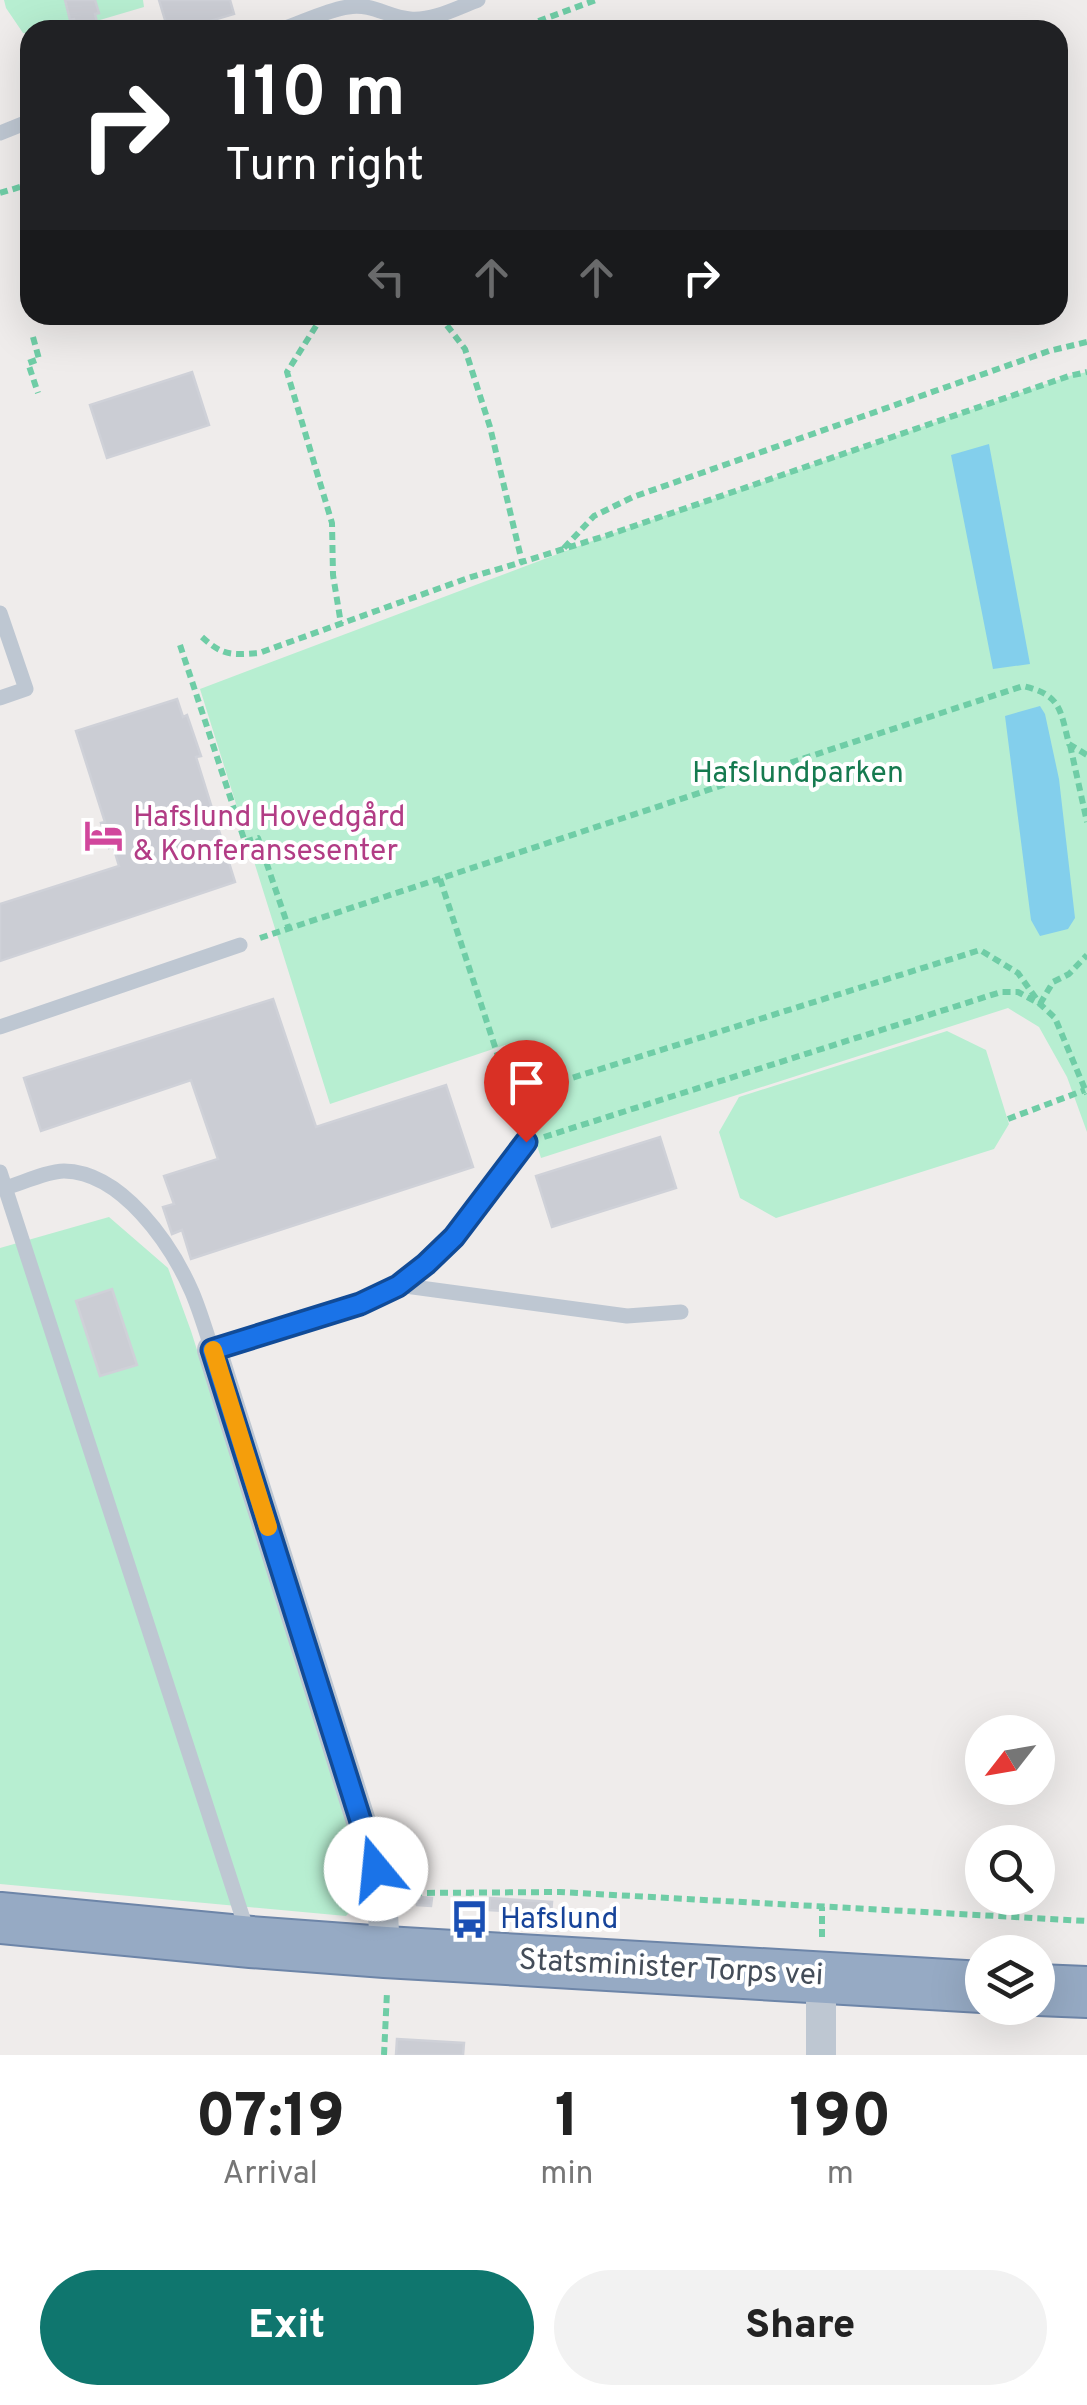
<!DOCTYPE html>
<meta charset="utf-8">
<style>
:root{--surface:#fff;--page:#f2f2f2;--text:#222;--muted:#767676;--accent:#0f766e}
body{margin:0;font-family:Overpass,sans-serif;background:var(--page);color:var(--text);height:100vh;display:flex;flex-direction:column;font-size:38px;white-space:nowrap}
*{box-sizing:border-box;margin:0}
p{font-size:32px;color:var(--muted)}
.icon{flex:none;width:55px;height:55px;fill:none;stroke:currentColor;stroke-width:2;stroke-linecap:round;stroke-linejoin:round}
.map{position:relative;height:2055px;overflow:hidden}
.panel{display:flex;flex-direction:column;background:var(--surface);flex:1}
.panel>*{flex:none}
.guide{position:absolute;left:20px;top:20px;width:1048px;height:305px;border-radius:30px;box-shadow:0 10px 40px #0002;background:#202124;color:#fff;overflow:hidden}
.needle{width:65px;rotate:239deg}
.controls{position:absolute;left:965px;top:1715px;display:grid;gap:20px}
.controls a{display:grid;place-items:center;width:90px;height:90px;border-radius:50%;background:var(--surface);box-shadow:0 10px 40px #0002;font-size:50px}
.pin{position:absolute;display:grid;place-items:center;width:85px;height:85px;color:#fff;margin:-102px -42px;border-radius:50% 50% 50% 0;rotate:-45deg;box-shadow:0 0 10px #0007}
.pin .icon{rotate:45deg}
.me{position:absolute;width:110px;margin:-55px;rotate:343deg;stroke-linejoin:round;filter:drop-shadow(0 0 8px #0008)}
.turn{display:flex;align-items:center;gap:35px;height:210px;padding:0 40px;font-size:45px}
.turn .icon{width:130px;height:130px;stroke-width:2.5}
.turn b{display:block;font-size:70px;line-height:85px}
.lanes{display:flex;align-items:center;height:95px;padding:0 40px;background:#0003;justify-content:center;gap:50px;direction:ltr}
.lanes .off{opacity:.35}
.eta{display:flex;justify-content:space-evenly;align-items:center;height:170px;text-align:center}
.eta b{font-size:60px;font-weight:800;line-height:70px}
.action{display:flex;gap:20px;margin-top:auto;padding:20px 40px}
.action a{flex:1;height:115px;border-radius:60px;background:var(--accent);color:#fff;font-size:40px;font-weight:800;line-height:115px;text-align:center}
.action a+a{background:var(--page);color:var(--text)}
.map>svg:first-child{display:block}
.green{fill:#b7eed1}
.water{fill:#83cfec}
.building{fill:#cbcdd4;stroke:#cfd1d8;stroke-width:2.5}
.lines{fill:none;stroke-linecap:round;stroke-linejoin:round}
.trunk-casing{stroke:#6d85a8;stroke-width:54}
.path{stroke:#6fcda6;stroke-width:6;stroke-dasharray:8 5;stroke-linecap:butt}
.service{stroke:#bec7d2;stroke-width:15}
.minor{stroke:#bec7d2;stroke-width:30}
.trunk{stroke:#96aac4;stroke-width:50}
.route-casing{stroke:#114b97;stroke-width:25}
.route{stroke:#1a73e8;stroke-width:18}
.slow{stroke:#f59e0b;stroke-width:18}
.labels{text-anchor:middle;dominant-baseline:central;stroke-width:8;stroke-linejoin:round;paint-order:stroke}
.park-label{font-size:30px;fill:#157a4f;stroke:#fff}
.hotel-label{font-size:30px;fill:#b23c85;stroke:#fff;text-anchor:start}
.transit-label{font-size:30px;fill:#164399;stroke:#fff;text-anchor:start}
.street-label{font-size:30px;fill:#444d59;stroke:#fff}
</style>
<div class="map">
<svg width="1087" height="2055" viewBox="0 0 1087 2055">
<rect width="100%" height="100%" fill="#efeceb"/>
<path class="green" d="M4,0H143L144,7L66,30H30V34L23,33L6,8Z
M1087,372V1132L1067,1077L1039,1027L1008,1008L541,1158L505,1045L330,1104L200,689L608,535L1069,376Z
M947,1031L986,1050L1009,1124L994,1149L776,1218L740,1198L719,1132L739,1097Z
M109,1217L168,1268L191,1331L364,1874L361,1899L346,1916L0,1884V1248Z"/>
<path class="water" d="M989,444L1030,664L993,669L951,455Z
M1040,706L1045,714L1059,779L1075,918L1068,929L1040,936L1031,920L1005,716Z"/>
<path class="building" d="M65,0H95L99,13L95,14L97,22L76,28L74,19L70,20Z
M159,0H230L234,14L180,30H168Z
M192,372L209,425L107,458L90,405Z
M177,699L183,717L187,715L201,756L196,757L235,882L0,961V904L119,866L113,846L109,848L101,823L105,822L76,731Z
M273,999L316,1127L446,1085L473,1167L191,1259L182,1230L172,1234L163,1207L174,1204L164,1176L218,1159L191,1080L41,1131L24,1078Z
M660,1137L676,1188L552,1227L536,1176Z
M112,1289L137,1365L100,1376L76,1301Z
M418,1897L432,1898L431,1906L417,1905Z
M490,1898L552,1902L551,1914L489,1910Z
M397,2039L464,2043L463,2055H396Z"/>
<g class="lines">
<defs>
<path id="trunk" d="M0,1918L251,1942L385,1952L982,1987
M1038,1990L1087,1992"/>
</defs>
<use href="#trunk" class="trunk-casing"/>
<path class="path" d="M514,30L596,0
M0,193L30,184
M323,315L287,372L332,523L333,575L341,624
M439,315L465,349L490,427L522,562L608,535L1069,376L1087,372
M33,337L39,359L28,363L38,393
M564,548L594,516L633,497L1049,351L1087,342
M202,637C223,656 231,655 259,653L468,578L522,562
M180,645L245,842L258,838L289,929
M1070,745L1087,822
M440,879L519,1120
M260,938L1023,686C1061,695 1060,709 1069,744L1087,755
M1040,1004L1053,982L1069,974L1087,955
M511,1097L980,950L1018,973L1040,1004L1055,1018L1087,1094
M1008,1119L1085,1090
M544,1137L1001,992H1018L1040,1004
M414,1893L560,1892L1087,1921
M468,1909L469,1892
M822,1937V1907
M384,2055L387,1992"/>
<path class="service" d="M280,30C302,23 326,10 348,7C373,3 387,17 410,19C433,21 457,8 478,0
M0,133L30,121
M0,613L26,689L0,698
M0,1027L240,945
M0,1172L248,1934
M5,1188C22,1183 48,1171 64,1171C122,1172 171,1244 192,1292C200,1311 206,1331 212,1350L360,1304L398,1285L426,1264L454,1237L526,1142
M398,1285L627,1316L681,1312"/>
<path class="minor" d="M212,1350L376,1869L382,1894L385,1952
M821,2055V1978"/>
<use href="#trunk" class="trunk"/>
</g>
<g class="lines">
<defs>
<path id="route" d="M376,1869L212,1350L360,1304L398,1286L426,1264L454,1237L526,1142"/>
</defs>
<use href="#route" class="route-casing"/>
<use href="#route" class="route"/>
<path class="slow" d="M213,1350L268,1527"/>
</g>
<defs>
<symbol id="hotel-bare" viewBox="-9 -9 18 18"><path d="M-6-4.5h1.5V1H6V5H4.5V3h-9V5H-6ZM-4 0a1.8 1.8 0 1 1 3.6 0ZM.5 0V-2.5h3Q6-2.5 6 0Z" fill="#d1479c" stroke="#fff" stroke-width="2.5" paint-order="stroke"/></symbol>
<symbol id="bus-bare" viewBox="-9 -9 18 18"><path d="M-5-6H5V4H4V6H2V4H-2V6H-4V4H-5ZM-3.5-4V0h7V-4ZM-3.5 1.2v1.5H-2V1.2ZM2 1.2v1.5H3.5V1.2Z" fill="#1a4fb4" stroke="#fff" stroke-width="2.5" paint-order="stroke"/></symbol>
</defs>
<g fill-rule="evenodd">
<use href="#hotel-bare" x="76" y="808" width="55" height="55"/>
<use href="#bus-bare" x="442" y="1892" width="55" height="55"/>
</g>
<g class="labels">
<g class="park-label">
<text x="798" y="774">Hafslundparken</text>
</g>
<g class="hotel-label">
<text x="133" y="818">Hafslund Hovedgård<tspan x="133" dy="34">&amp; Konferansesenter</tspan></text>
</g>
<g class="transit-label">
<text x="500" y="1920">Hafslund</text>
</g>
<g class="street-label">
<text transform="translate(671 1969) rotate(3)">Statsminister Torps vei</text>
</g>
</g>
</svg>
<div class="controls">
<a><svg class="needle" viewBox="-14 -14 28 28"><path d="M0-13l5 13h-10z" fill="#e53935"/><path d="M0 13l5-13h-10z" fill="#767676"/></svg></a>
<a><svg class="icon" aria-label="search" viewBox="0 0 24 24"><circle cx="10" cy="10" r="6"/><path d="M15 15l6 6"/></svg></a>
<a><svg class="icon" aria-label="layers" viewBox="0 0 24 24"><path d="M12 4l9 5-9 5-9-5zM3 14l9 5 9-5"/></svg></a>
</div>
<div class="pin" style="left:526px;top:1142px;background:#d93025"><svg class="icon" aria-label="arrive" viewBox="0 0 24 24"><path d="M6 21V4h12l-3 4 3 4H6"/></svg></div>
<svg class="me" style="left:376px;top:1869px" viewBox="-20 -20 40 40"><circle r="19" fill="#fff"/><path d="M0-13L10 11 0 6-10 11z" fill="#1a73e8"/></svg>
<div class="guide">
<div class="turn"><svg class="icon" aria-label="right" viewBox="0 0 24 24"><path d="M7 20v-9h11M14 6l5 5-5 5"/></svg><div><b>110 m</b>Turn right</div></div>
<div class="lanes"><svg class="icon off" aria-label="left" viewBox="0 0 24 24"><path d="M17 20v-9H6M10 6l-5 5 5 5"/></svg><svg class="icon off" aria-label="ahead" viewBox="0 0 24 24"><path d="M12 20V5M6 11l6-6 6 6"/></svg><svg class="icon off" aria-label="ahead" viewBox="0 0 24 24"><path d="M12 20V5M6 11l6-6 6 6"/></svg><svg class="icon" aria-label="right" viewBox="0 0 24 24"><path d="M7 20v-9h11M14 6l5 5-5 5"/></svg></div>
</div>
</div>
<section class="panel">
<div class="eta">
<div><b>07:19</b><p>Arrival</p></div>
<div><b>1</b><p>min</p></div>
<div><b>190</b><p>m</p></div>
</div>
<div class="action"><a>Exit</a><a>Share</a></div>
</section>
